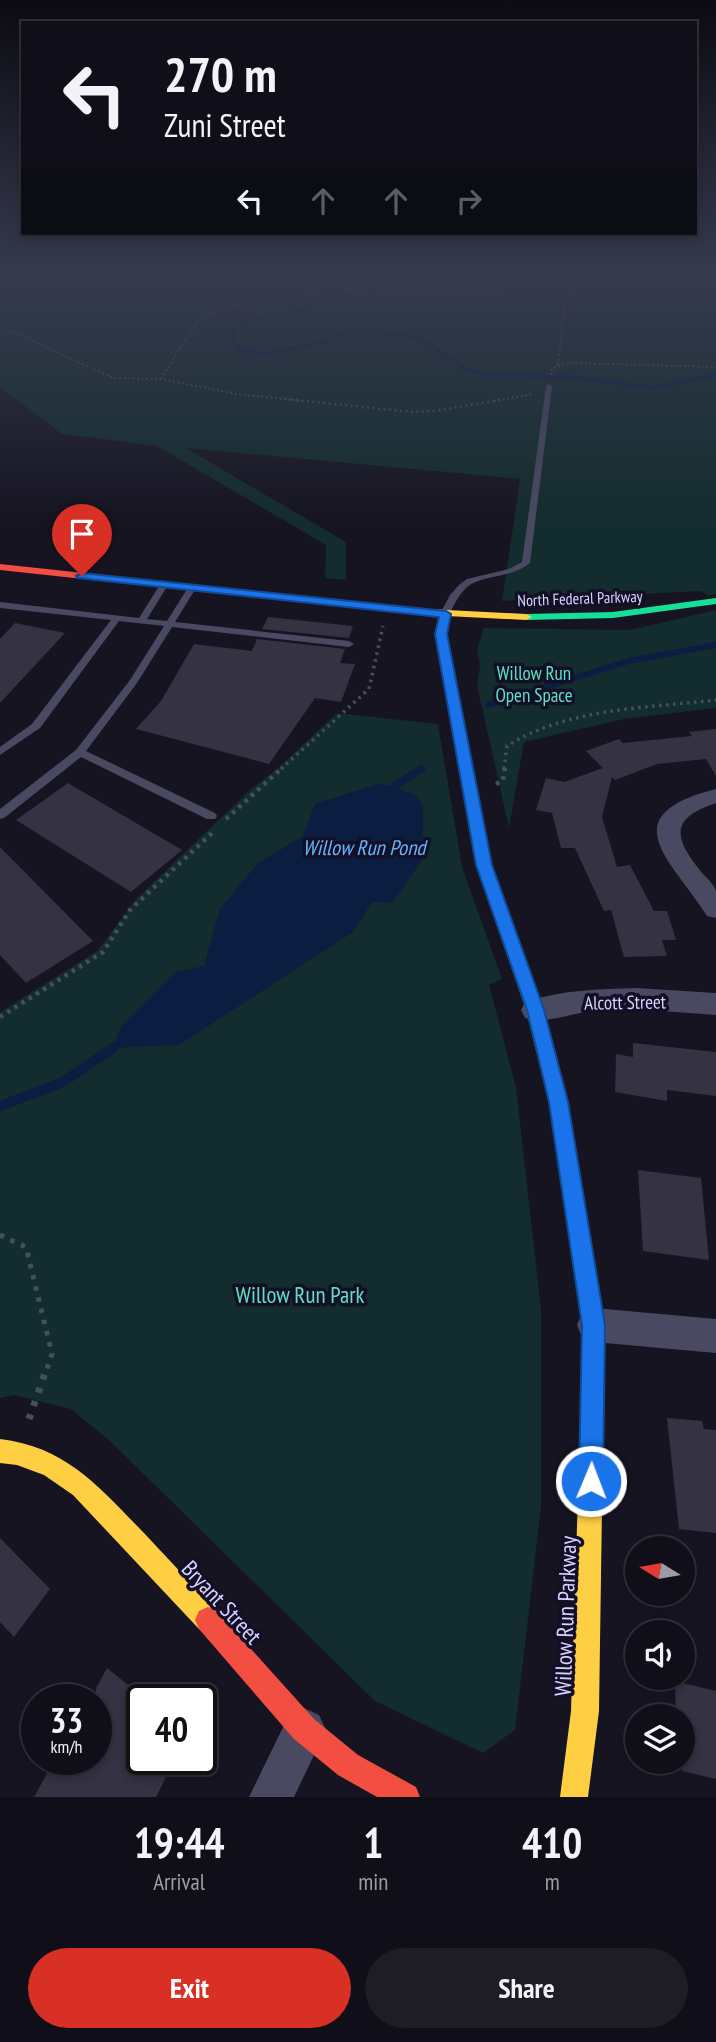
<!DOCTYPE html>
<style>
:root{--surface:#100f19;--page:#1e1d26;--text:#f1f3f6;--muted:#9c9ca2;--line:#302f38;--accent:#d93025}
body{margin:0;font-family:"PT Sans Narrow",sans-serif;background:var(--page);color:var(--text);height:100vh;display:flex;flex-direction:column;font-size:26px;white-space:nowrap}
*{box-sizing:border-box;margin:0}
p{font-size:23px;color:var(--muted)}
.icon{flex:none;width:38px;height:38px;fill:none;stroke:currentColor;stroke-width:2;stroke-linecap:round;stroke-linejoin:round}
.map{position:relative;height:1797px;overflow:hidden}
.panel{display:flex;flex-direction:column;background:var(--surface);flex:1}
.panel>*{flex:none}
.hud{position:absolute;left:21px;top:21px;width:676px;height:214px;border-radius:0px;box-shadow:0 4px 10px #0003,0 0 0 2px var(--line);background:#100f19;color:var(--text);overflow:hidden}
.needle{width:46px;rotate:281deg}
.controls{position:absolute;left:625px;top:1536px;display:grid;gap:14px}
.controls a{display:grid;place-items:center;width:70px;height:70px;border-radius:50%;background:var(--surface);box-shadow:0 4px 10px #0003,0 0 0 2px var(--line);font-size:35px}
.speed{position:absolute;left:21px;top:1684px;display:flex;gap:14px;font-size:35px;font-weight:700;text-align:center}
.speed>*{display:grid;place-content:center;width:91px;height:91px;border-radius:50%;background:var(--surface);box-shadow:0 4px 10px #0003,0 0 0 2px var(--line);line-height:1}
.speed small{font-size:18px;font-weight:400}
.speed .limit{border:4px solid #111;border-radius:10px;background:#fff;color:#111}
.pin{position:absolute;display:grid;place-items:center;width:60px;height:60px;color:#fff;margin:-72px -30px;border-radius:50% 50% 50% 0;rotate:-45deg;box-shadow:0 0 7px #0007}
.pin .icon{rotate:45deg}
.me{position:absolute;width:77px;margin:-38px;rotate:1deg;stroke-linejoin:round;filter:drop-shadow(0 0 5px #0008)}
.turn{display:flex;align-items:center;gap:24px;height:147px;padding:0 28px;font-size:32px}
.turn .icon{width:91px;height:91px;stroke-width:2.5}
.turn b{display:block;font-size:49px;line-height:60px}
.lanes{display:flex;align-items:center;height:66px;padding:0 28px;background:#0003;justify-content:center;gap:35px;direction:ltr}
.lanes .off{opacity:.35}
.eta{display:flex;justify-content:space-evenly;align-items:center;height:119px;text-align:center}
.eta b{font-size:42px;font-weight:800;line-height:49px}
.primary-button{display:flex;gap:14px;margin-top:auto;padding:14px 28px}
.primary-button a{flex:1;height:80px;border-radius:42px;background:var(--accent);color:#fff;font-size:28px;font-weight:800;line-height:80px;text-align:center}
.primary-button a+a{background:var(--page);color:var(--text)}
.map>svg:first-child{display:block}
.green{fill:#132c2d}
.water{fill:#0b1e41}
.lines{fill:none;stroke-linecap:round;stroke-linejoin:round}
.stream-far3{stroke:#0b1e41;stroke-width:3.5}
.stream-far2{stroke:#0b1e41;stroke-width:6}
.stream-far1{stroke:#0b1e41;stroke-width:8}
.stream{stroke:#0b1e41;stroke-width:10}
.building{fill:#343243}
.path-far5{stroke:#44505f;stroke-width:2;stroke-dasharray:2 2.5;stroke-linecap:butt}
.path-far4{stroke:#44505f;stroke-width:2.5;stroke-dasharray:2 3.5;stroke-linecap:butt}
.path-far3{stroke:#44505f;stroke-width:3.5;stroke-dasharray:2.5 4.5;stroke-linecap:butt}
.path-far2{stroke:#44505f;stroke-width:4.5;stroke-dasharray:3.5 5;stroke-linecap:butt}
.path-far1{stroke:#44505f;stroke-width:5;stroke-dasharray:4.5 7;stroke-linecap:butt}
.path{stroke:#44505f;stroke-width:7;stroke-dasharray:5 9;stroke-linecap:butt}
.lane{fill:#4a4962;fill-rule:evenodd}
.street{fill:#4a4962;fill-rule:evenodd}
.fast{fill:#16e098;fill-rule:evenodd}
.slow{fill:#ffcf43;fill-rule:evenodd}
.jam{fill:#f24e42;fill-rule:evenodd}
.route{fill:#1a73e8;stroke:#114b97;stroke-width:2}
.labels{text-anchor:middle;dominant-baseline:central;stroke-width:7;stroke-linejoin:round;paint-order:stroke}
.far-street-label{font-size:16px;fill:#d9d4ff;stroke:#130f26}
.park-label{font-size:19px;fill:#5fe0c0;stroke:#130f26}
.street-label{font-size:19px;fill:#d9d4ff;stroke:#130f26}
.water-label{font-size:21px;font-style:italic;fill:#62b6ff;stroke:#130f26}
.near-park-label{font-size:23px;fill:#5fe0c0;stroke:#130f26}
.near-street-label{font-size:23px;fill:#d9d4ff;stroke:#130f26}
</style>
<div class="map">
<svg width="716" height="1797" viewBox="0 0 716 1797">
<rect width="100%" height="100%" fill="#161421"/>
<path class="green" d="M0,273H716V594L708,596L701,591L502,601L520,479L186,448L346,542V580L325,578L326,545L157,446L62,434L0,387Z
M716,610V708L624,719L524,742L509,828L477,685L480,666L477,649L484,628L630,630Z
M337,713L438,724L462,867L502,979L489,985L516,1087L541,1309V1507L515,1730L483,1753L375,1701L111,1442L71,1409L14,1395L0,1398V1012L97,951L138,897L250,790L278,768Z"/>
<path class="water" d="M381,783L414,794L423,805V859L392,903L372,902L353,932L179,1045L113,1048L121,1026L175,972L204,966L220,909L257,864L303,836L315,804Z"/>
<g class="lines">
<path class="stream-far3" d="M143,273C194,277 260,276 306,298V309L252,320L233,330V340L239,349L261,354L278,352L329,340L353,330L420,338L467,370L487,375L570,377L654,388L716,375
M0,279L39,273"/>
<path class="stream-far2" d="M488,705L629,661L716,645"/>
<path class="stream-far1" d="M395,786L421,769"/>
<path class="stream" d="M0,1106L63,1082L113,1048"/>
</g>
<path class="building" d="M268,617L353,626L349,638L262,629Z
M15,623L65,633L0,703V639Z
M257,639L345,649L340,663L355,664L341,702L315,698L269,764L136,729L161,701L194,644L252,651Z
M716,729V776L706,759L657,764L615,780L612,777L602,817L617,867L630,865L654,911H667L676,940H662L667,956L624,957L611,910L604,911L575,848H561L552,813L536,810L546,778L564,782L603,768L586,751L619,739L623,743L692,736L689,732Z
M68,783L182,850L131,892L16,820Z
M0,847L93,941L26,983L0,955Z
M633,1043L716,1052V1096L667,1090V1101L615,1092L616,1054L633,1057Z
M638,1170L701,1178L709,1260L643,1251Z
M667,1418L702,1421L704,1429L716,1430V1533L679,1529Z
M0,1538L50,1589L14,1637L0,1622Z
M107,1668L142,1696V1759H157L170,1769L156,1797H34L55,1759H96V1688Z
M675,1681L716,1691V1779L682,1771V1717H676Z"/>
<g class="lines">
<path class="path-far5" d="M263,273L329,288
M0,326L113,378L161,379L237,394L303,401
M558,365L565,298C601,264 670,274 716,278
M551,375L552,368L570,363L716,367
M161,379L198,320L217,310L329,288L402,294H487L512,286L527,273
M494,401L533,394"/>
<path class="path-far4" d="M285,399L413,412L435,411L504,399"/>
<path class="path-far3" d="M281,769L369,689L383,626
M504,769L507,746C567,708 647,708 716,700"/>
<path class="path-far2" d="M496,784L503,780L505,767
M226,819L283,767
M0,1017L103,952L130,910L213,832"/>
<path class="path-far1" d="M0,1235L26,1247L52,1354L47,1369"/>
<path class="path" d="M29,1419L47,1367"/>
<path class="lane" d="M549,384L552,386L530,563C510,579 483,574 467,587C458,595 454,606 448,616H442L440,614L450,595L459,585L467,579L509,569L522,562L546,386Z
M164,582L168,585L147,619L167,621L189,586L192,585L196,588L175,622L349,641L354,644L349,647L172,627L137,683L86,751L215,813L217,816L215,819H207L81,757L4,818L0,819V809L76,750L130,680L164,626L119,621L40,728L0,755V747L32,724L111,620L0,608V602L139,618L161,583Z"/>
<path class="street" d="M716,789V803C667,819 675,840 703,874C707,878 714,885 716,891C716,899 716,910 716,918L707,916C672,860 610,816 716,789Z
M636,988L716,993V1015C676,1012 636,1008 595,1011C573,1012 547,1025 525,1018L521,1010L525,1002C561,990 599,989 636,988Z
M594,1308L716,1319V1353L594,1342L582,1337L577,1325L582,1313Z
M304,1708L319,1715L326,1730L294,1797H249L289,1715Z"/>
<path class="fast" d="M716,598V604L613,618L526,620L520,617L526,614L613,612Z
M445,611L451,614L447,634L492,865L544,1010L567,1102L605,1325L604,1372L601,1380L593,1383L585,1380L582,1372L583,1325L549,1102L526,1010L476,865L435,634L439,614Z"/>
<path class="slow" d="M299,596L408,608L526,614L532,617L526,620L408,614L295,601L293,599Z
M593,1361L601,1364L604,1372L599,1711L588,1797H560L571,1711L582,1372L585,1364Z
M0,1439C67,1447 100,1488 144,1533C168,1559 193,1585 217,1611L221,1620L217,1629L208,1633L199,1629L73,1495L44,1475L17,1465L0,1463Z"/>
<path class="jam" d="M0,564L299,596L305,599L299,602L0,570Z
M208,1607L217,1611L314,1719L358,1755L416,1787L420,1797H377L338,1775L294,1739L199,1629L195,1620L199,1611Z"/>
</g>
<linearGradient id="sky" x2="0" y2="1"><stop stop-color="#0c0b12"/><stop offset="0.52" stop-color="#363a4e"/><stop offset="1" stop-color="#363a4e" stop-opacity="0"/></linearGradient>
<rect width="716" height="525" fill="url(#sky)"/>
<path class="route" d="M82,573L446,611L451,614L447,634L492,865L544,1010L568,1102L605,1325L603,1481L600,1489L591,1493L582,1489L579,1481L582,1325L549,1102L527,1010L476,865L435,634L439,617L78,578L76,576Z"/>
<g class="labels">
<g class="far-street-label">
<text transform="translate(580 598) rotate(-2)">North Federal Parkway</text>
</g>
<g class="park-label">
<text x="534" y="673">Willow Run<tspan x="534" dy="22">Open Space</tspan></text>
</g>
<g class="street-label">
<text transform="translate(625 1002) rotate(-1)">Alcott Street</text>
</g>
<g class="water-label">
<text x="364" y="847">Willow Run Pond</text>
</g>
<g class="near-park-label">
<text x="300" y="1294">Willow Run Park</text>
</g>
<g class="near-street-label">
<text transform="translate(222 1602) rotate(47)">Bryant Street</text>
<text transform="translate(565 1616) rotate(-88)">Willow Run Parkway</text>
</g>
</g>
</svg>
<div class="controls">
<a><svg class="needle" viewBox="-14 -14 28 28"><path d="M0-13l5 13h-10z" fill="#e53935"/><path d="M0 13l5-13h-10z" fill="#9c9ca2"/></svg></a>
<a><svg class="icon" aria-label="sound" viewBox="0 0 24 24"><path d="M4 9h4l5-4v14l-5-4H4zM17 9q2 3 0 6"/></svg></a>
<a><svg class="icon" aria-label="layers" viewBox="0 0 24 24"><path d="M12 4l9 5-9 5-9-5zM3 14l9 5 9-5"/></svg></a>
</div>
<div class="speed"><div>33<small>km/h</small></div><div class="limit">40</div></div>
<div class="pin" style="left:82px;top:576px;background:#d93025"><svg class="icon" aria-label="arrive" viewBox="0 0 24 24"><path d="M6 21V4h12l-3 4 3 4H6"/></svg></div>
<svg class="me" style="left:591px;top:1481px" viewBox="-20 -20 40 40"><circle r="17" fill="#1a73e8" stroke="#fff" stroke-width="3"/><path d="M0-11L8 9 0 5-8 9z" fill="#fff"/></svg>
<div class="hud">
<div class="turn"><svg class="icon" aria-label="left" viewBox="0 0 24 24"><path d="M17 20v-9H6M10 6l-5 5 5 5"/></svg><div><b>270 m</b>Zuni Street</div></div>
<div class="lanes"><svg class="icon" aria-label="left" viewBox="0 0 24 24"><path d="M17 20v-9H6M10 6l-5 5 5 5"/></svg><svg class="icon off" aria-label="ahead" viewBox="0 0 24 24"><path d="M12 20V5M6 11l6-6 6 6"/></svg><svg class="icon off" aria-label="ahead" viewBox="0 0 24 24"><path d="M12 20V5M6 11l6-6 6 6"/></svg><svg class="icon off" aria-label="right" viewBox="0 0 24 24"><path d="M7 20v-9h11M14 6l5 5-5 5"/></svg></div>
</div>
</div>
<section class="panel">
<div class="eta">
<div><b>19:44</b><p>Arrival</p></div>
<div><b>1</b><p>min</p></div>
<div><b>410</b><p>m</p></div>
</div>
<div class="primary-button"><a>Exit</a><a>Share</a></div>
</section>
